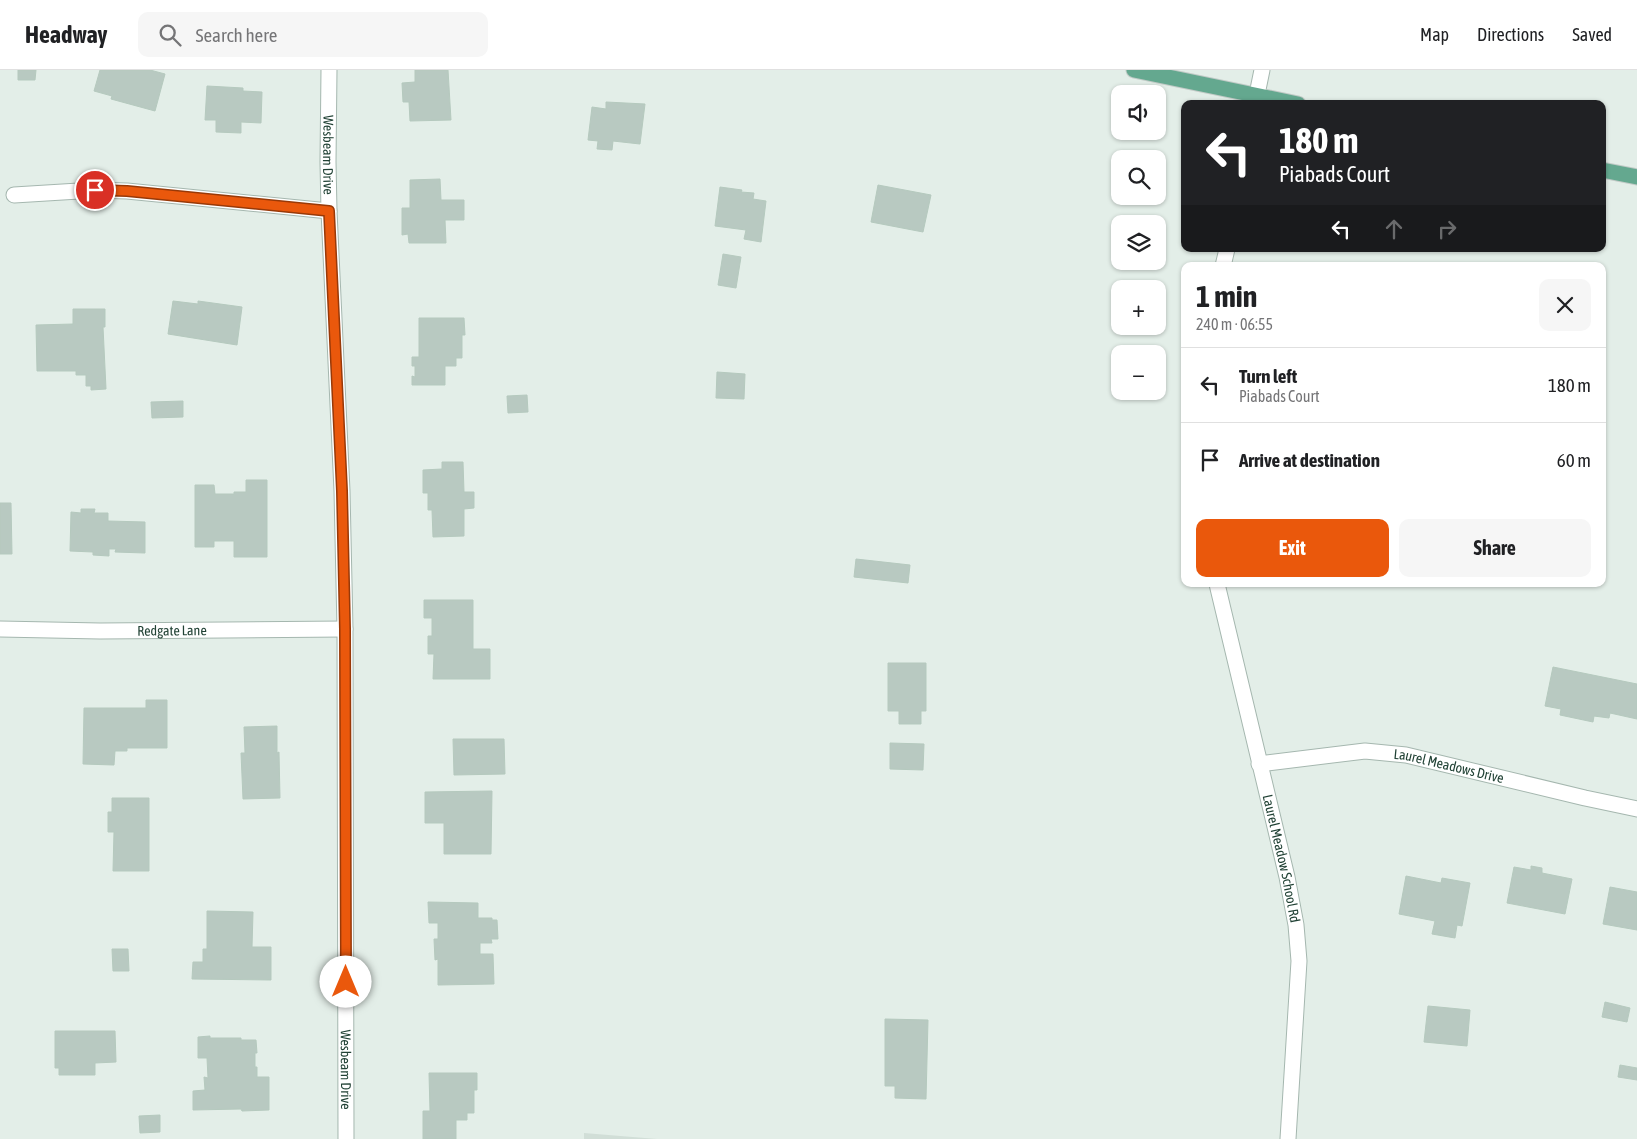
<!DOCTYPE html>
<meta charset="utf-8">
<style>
:root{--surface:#fff;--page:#f6f6f6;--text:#202124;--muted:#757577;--line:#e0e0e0;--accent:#ea580c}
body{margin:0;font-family:"Asap Condensed",sans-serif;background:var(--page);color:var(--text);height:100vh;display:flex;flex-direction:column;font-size:19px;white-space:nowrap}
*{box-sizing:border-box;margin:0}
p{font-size:16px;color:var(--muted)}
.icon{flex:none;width:28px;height:28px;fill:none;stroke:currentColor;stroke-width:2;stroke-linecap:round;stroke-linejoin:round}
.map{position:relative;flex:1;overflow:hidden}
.panel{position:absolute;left:1181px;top:192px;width:425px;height:325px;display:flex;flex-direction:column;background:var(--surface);border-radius:10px;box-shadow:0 1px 4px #0004}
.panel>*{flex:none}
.guide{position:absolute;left:1181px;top:30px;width:425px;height:152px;border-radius:10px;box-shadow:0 1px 4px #0004;background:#202124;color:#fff;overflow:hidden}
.fabs{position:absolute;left:1111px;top:15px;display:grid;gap:10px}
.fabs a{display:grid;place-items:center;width:55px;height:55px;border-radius:10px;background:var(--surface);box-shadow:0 1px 4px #0004;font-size:25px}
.pin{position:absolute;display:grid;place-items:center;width:42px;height:42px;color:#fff;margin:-21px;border:2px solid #fff;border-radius:50%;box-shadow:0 1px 5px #0007}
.me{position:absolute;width:55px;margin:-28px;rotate:0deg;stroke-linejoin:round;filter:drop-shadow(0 0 4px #0008)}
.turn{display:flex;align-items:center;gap:18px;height:105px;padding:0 15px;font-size:22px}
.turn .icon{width:65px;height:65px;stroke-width:2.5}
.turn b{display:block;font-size:35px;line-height:42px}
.lanes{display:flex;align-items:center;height:48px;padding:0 15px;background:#0003;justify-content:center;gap:25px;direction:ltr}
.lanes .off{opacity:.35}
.round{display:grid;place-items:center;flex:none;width:52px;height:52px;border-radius:10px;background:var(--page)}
.head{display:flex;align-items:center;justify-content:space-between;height:85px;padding:0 15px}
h1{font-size:30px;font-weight:700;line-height:38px}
.cta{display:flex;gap:10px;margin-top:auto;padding:10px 15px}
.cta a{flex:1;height:58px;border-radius:10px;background:var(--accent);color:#fff;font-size:20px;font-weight:700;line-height:58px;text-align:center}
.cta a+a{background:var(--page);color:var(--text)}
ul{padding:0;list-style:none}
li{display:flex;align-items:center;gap:15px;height:75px;padding:0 15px;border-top:1px solid var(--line)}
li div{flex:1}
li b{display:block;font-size:19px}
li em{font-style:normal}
header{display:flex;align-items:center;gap:30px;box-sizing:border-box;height:70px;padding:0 25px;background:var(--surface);border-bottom:1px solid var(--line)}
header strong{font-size:24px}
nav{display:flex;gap:28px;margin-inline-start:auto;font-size:18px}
.search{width:350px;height:45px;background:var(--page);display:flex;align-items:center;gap:12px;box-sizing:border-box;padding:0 18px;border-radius:10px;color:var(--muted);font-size:19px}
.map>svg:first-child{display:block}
.built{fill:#d1ded7}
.building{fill:#b8c9c1;stroke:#b5c9be}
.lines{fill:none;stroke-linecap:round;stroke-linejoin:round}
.minor-casing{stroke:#a5b7af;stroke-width:17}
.major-casing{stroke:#c1cac6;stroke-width:17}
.minor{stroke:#fff;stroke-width:15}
.major{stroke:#64a88f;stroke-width:15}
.route-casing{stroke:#983908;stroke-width:12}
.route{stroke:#ea580c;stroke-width:9}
.labels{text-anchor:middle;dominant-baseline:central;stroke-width:4.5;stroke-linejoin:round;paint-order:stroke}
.street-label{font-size:14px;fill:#214235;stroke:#f4faf7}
</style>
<header>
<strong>Headway</strong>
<div class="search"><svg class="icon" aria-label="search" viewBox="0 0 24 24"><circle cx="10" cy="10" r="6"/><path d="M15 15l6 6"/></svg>Search here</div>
<nav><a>Map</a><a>Directions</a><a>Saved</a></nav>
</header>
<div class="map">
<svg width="1637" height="1069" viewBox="0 0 1637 1069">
<rect width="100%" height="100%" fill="#e3eee8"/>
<path class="built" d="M584,1063L657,1069H584Z"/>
<path class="building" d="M18,0H36L35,10H18Z
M100,0H150L165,4L155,41L111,29L112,26L94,21Z
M415,0H448L451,50L410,51L409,32H403L402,13L415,12Z
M207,16L243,18V21L262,22L261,53L241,52V63L216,62V50H205Z
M606,32L645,34L640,74L613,71L612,80L597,79L598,71L588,70L592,37L606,39Z
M440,109L441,130H464V150H445L446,173H409L408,164L402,165V138H410V110Z
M878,115L931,125L923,162L871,152Z
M720,117L742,120L741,122L754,123L753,129L766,131L761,172L744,169L746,160L715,156Z
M723,184L741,187L736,218L718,215Z
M173,231L198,234V231L242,237L237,275L168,264Z
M73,239H105V257H103L106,319L91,320V316H86V305H76V301H37L36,255L73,254Z
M419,248H464L465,265H462V288H456V296H445V315H412V306L415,307V296H412V287H419Z
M717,302L745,304L744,329L716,328Z
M527,325L528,342L508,343L507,326Z
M183,331V347L152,348L151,332Z
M442,392H463L464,422H474V438L464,439V466L433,467L432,440H428V423H423V400L442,399Z
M246,410H267V487H234V471H214V477H195V415H214L215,424H234V422H246Z
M0,433H11L12,484H0Z
M81,439H95L94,443H108V451L145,452V483L115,482L116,479H109V486L93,485V482L70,481L71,442L81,443Z
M856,489L910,495L908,513L854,507Z
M424,530H473V579H490V609H433L434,584H428V566H432V548H424Z
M888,593H926V641H921V654H899V641H888Z
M1553,597L1637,614V649L1610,643L1609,648L1594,646L1593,652L1560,645L1561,639L1545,636Z
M146,630H167V678H127V681H115L114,695L83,694L84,638H146Z
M277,656V683L279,682L280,728L243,729L241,683H245L244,657Z
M453,669H504L505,704L454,705Z
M890,673L924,674L923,700L890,699Z
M492,721L491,784H444V753H425V722Z
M112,728H149V801H113L114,762H108V742H112Z
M1531,796L1542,798V803L1572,809L1565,844L1507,833L1514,797L1531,800Z
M1406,806L1441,813L1442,808L1470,813L1462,856L1457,855L1455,868L1432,864L1435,851L1399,844Z
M1610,817L1637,822V860L1603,854Z
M428,832L478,833V848H492V850H497L498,869H491L492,873H480V884H493L494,914L438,915V889L435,890L434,869H438V853H429Z
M207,841L253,842L252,877H271V910L192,909L193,892H203V879H207Z
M112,879H128L129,901H113Z
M1605,932L1630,938L1627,952L1602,947Z
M1428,936L1470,940L1467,976L1424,972Z
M885,949L928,950L926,1029L895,1028V1016H885Z
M55,961H115L116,992L95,993V1005H59V998H55Z
M210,966V968H241V970H256L257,983H255V997H257V1007H269V1040L242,1041L241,1039L193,1040V1021L205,1020L204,1007L208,1008L207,988H198V967Z
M1620,995L1637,998V1010L1618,1007Z
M429,1003H477V1020H474V1043H467V1050H456V1069H423V1041H430Z
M160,1045V1062L140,1063L139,1046Z"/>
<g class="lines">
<defs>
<g id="minor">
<path id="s1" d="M329,0L328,92L329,141L342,421L345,559L346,1069"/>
<path d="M1255,34L1262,0"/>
<path d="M14,125L95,120L127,121L329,141"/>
<path d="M1223,196L1227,179"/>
<path id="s2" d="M1217,514L1287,807L1296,855L1299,891L1288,1069"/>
<path id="s3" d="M0,559L100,561L345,559"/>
<path id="s4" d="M1259,694L1365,681L1406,685L1585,728L1637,739"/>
</g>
<path id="major" d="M1134,0L1298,34
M1602,100L1637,107"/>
</defs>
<use href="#minor" class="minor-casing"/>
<use href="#major" class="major-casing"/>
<use href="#minor" class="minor"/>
<use href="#major" class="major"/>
</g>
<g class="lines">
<defs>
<path id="route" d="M95,120L127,121L329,141L342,421L345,559L346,912"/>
</defs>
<use href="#route" class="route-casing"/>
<use href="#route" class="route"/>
</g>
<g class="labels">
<g class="street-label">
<text stroke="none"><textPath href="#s1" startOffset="85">Wesbeam Drive</textPath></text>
<text stroke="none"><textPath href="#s3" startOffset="172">Redgate Lane</textPath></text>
<text stroke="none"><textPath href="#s4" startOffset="192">Laurel Meadows Drive</textPath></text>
<text stroke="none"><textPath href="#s2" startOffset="282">Laurel Meadow School Rd</textPath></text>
<text stroke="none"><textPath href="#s1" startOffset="1000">Wesbeam Drive</textPath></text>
</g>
</g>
</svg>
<div class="fabs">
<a><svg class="icon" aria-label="sound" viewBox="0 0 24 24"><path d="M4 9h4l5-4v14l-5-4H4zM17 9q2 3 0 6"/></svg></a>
<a><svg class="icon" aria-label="search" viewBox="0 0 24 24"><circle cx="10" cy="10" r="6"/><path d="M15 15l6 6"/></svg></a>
<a><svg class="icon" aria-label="layers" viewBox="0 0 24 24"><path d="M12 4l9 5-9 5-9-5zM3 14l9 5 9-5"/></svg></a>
<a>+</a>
<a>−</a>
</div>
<div class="pin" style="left:95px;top:120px;background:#d93025"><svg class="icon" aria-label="arrive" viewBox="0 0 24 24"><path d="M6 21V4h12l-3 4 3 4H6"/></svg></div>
<svg class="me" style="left:346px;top:912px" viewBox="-20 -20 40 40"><circle r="19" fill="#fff"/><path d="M0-13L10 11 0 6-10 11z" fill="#ea580c"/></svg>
<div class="guide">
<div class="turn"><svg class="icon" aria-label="left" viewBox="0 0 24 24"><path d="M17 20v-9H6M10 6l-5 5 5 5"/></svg><div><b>180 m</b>Piabads Court</div></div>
<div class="lanes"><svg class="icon" aria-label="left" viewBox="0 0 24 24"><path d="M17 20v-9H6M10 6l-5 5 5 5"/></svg><svg class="icon off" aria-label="ahead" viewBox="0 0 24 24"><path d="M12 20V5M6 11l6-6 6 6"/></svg><svg class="icon off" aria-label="right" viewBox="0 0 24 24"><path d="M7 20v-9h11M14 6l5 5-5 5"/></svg></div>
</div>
<section class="panel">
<div class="head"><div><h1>1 min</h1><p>240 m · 06:55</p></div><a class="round"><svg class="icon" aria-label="close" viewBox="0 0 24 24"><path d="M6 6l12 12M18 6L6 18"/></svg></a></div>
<ul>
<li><svg class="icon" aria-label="left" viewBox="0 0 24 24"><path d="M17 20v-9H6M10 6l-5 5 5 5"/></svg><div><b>Turn left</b><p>Piabads Court</p></div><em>180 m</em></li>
<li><svg class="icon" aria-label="arrive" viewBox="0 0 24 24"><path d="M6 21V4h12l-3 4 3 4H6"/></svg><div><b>Arrive at destination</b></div><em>60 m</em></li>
</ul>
<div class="cta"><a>Exit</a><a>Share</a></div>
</section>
</div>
